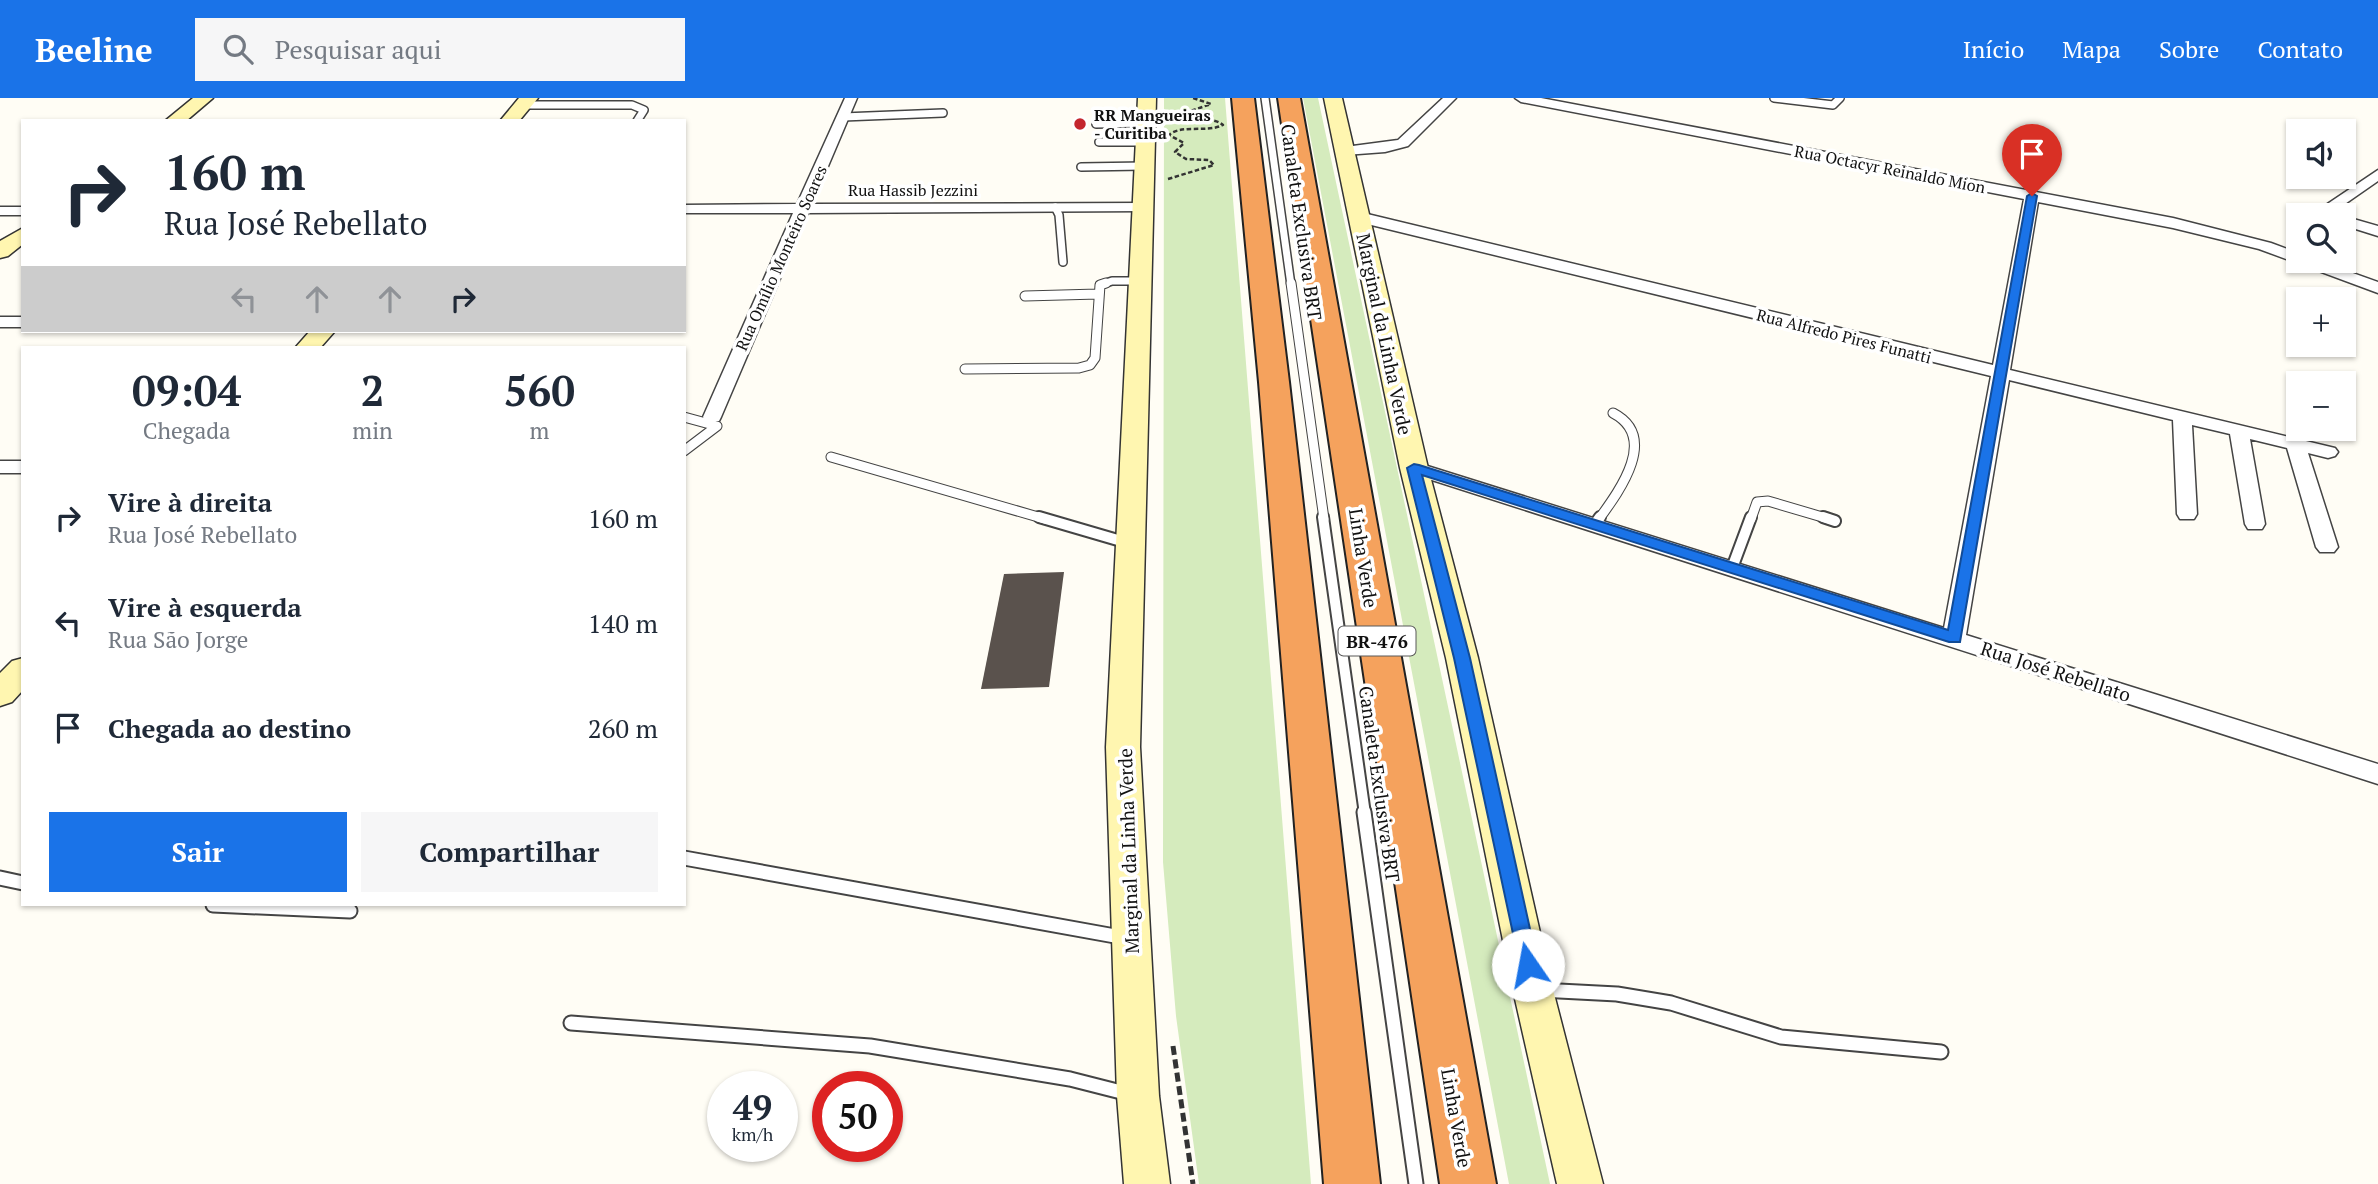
<!DOCTYPE html>
<html lang="pt">
<meta charset="utf-8">
<style>
:root{--surface:#fff;--page:#f6f6f7;--text:#1f2937;--muted:#747a83;--accent:#1a73e8}
body{margin:0;font-family:"PT Serif",serif;background:var(--page);color:var(--text);height:100vh;display:flex;flex-direction:column;font-size:26px;white-space:nowrap}
*{box-sizing:border-box;margin:0}
p{font-size:23px;color:var(--muted)}
.icon{flex:none;width:38px;height:38px;fill:none;stroke:currentColor;stroke-width:2;stroke-linecap:round;stroke-linejoin:round}
.map{position:relative;flex:1;overflow:hidden}
.drawer{position:absolute;left:21px;top:248px;width:665px;height:560px;display:flex;flex-direction:column;background:var(--surface);border-radius:0px;box-shadow:0 2px 5px #0004}
.drawer>*{flex:none}
.guide{position:absolute;left:21px;top:21px;width:665px;height:214px;border-radius:0px;box-shadow:0 2px 5px #0004;background:#fff;color:var(--text);overflow:hidden}
.tools{position:absolute;left:2286px;top:21px;display:grid;gap:14px}
.tools a{display:grid;place-items:center;width:70px;height:70px;border-radius:0px;background:var(--surface);box-shadow:0 2px 5px #0004;font-size:35px}
.speed{position:absolute;left:707px;top:973px;display:flex;gap:14px;font-size:35px;font-weight:700;text-align:center}
.speed>*{display:grid;place-content:center;width:91px;height:91px;border-radius:50%;background:var(--surface);box-shadow:0 2px 5px #0004;line-height:1}
.speed small{font-size:18px;font-weight:400}
.speed .limit{border:10px solid #d22;background:#fff;color:#111}
.pin{position:absolute;display:grid;place-items:center;width:60px;height:60px;color:#fff;margin:-72px -30px;border-radius:50% 50% 50% 0;rotate:-45deg;box-shadow:0 0 7px #0007}
.pin .icon{rotate:45deg}
.me{position:absolute;width:77px;margin:-38px;rotate:348deg;stroke-linejoin:round;filter:drop-shadow(0 0 5px #0008)}
.turn{display:flex;align-items:center;gap:24px;height:147px;padding:0 28px;font-size:32px}
.turn .icon{width:91px;height:91px;stroke-width:2.5}
.turn b{display:block;font-size:49px;line-height:60px}
.lanes{display:flex;align-items:center;height:66px;padding:0 28px;background:#0003;justify-content:center;gap:35px;direction:ltr}
.lanes .off{opacity:.35}
.eta{display:flex;justify-content:space-evenly;align-items:center;height:119px;text-align:center}
.eta b{font-size:42px;font-weight:700;line-height:49px}
.action{display:flex;gap:14px;margin-top:auto;padding:14px 28px}
.action a{flex:1;height:80px;border-radius:0px;background:var(--accent);color:#fff;font-size:28px;font-weight:700;line-height:80px;text-align:center}
.action a+a{background:var(--page);color:var(--text)}
ul{padding:0;list-style:none}
li{display:flex;align-items:center;gap:21px;height:105px;padding:0 28px}
li div{flex:1}
li b{display:block;font-size:26px}
li em{font-style:normal}
header{display:flex;align-items:center;gap:42px;box-sizing:border-box;height:98px;padding:0 35px;background:var(--accent);color:#fff}
header strong{font-size:33px}
nav{display:flex;gap:38px;margin-inline-start:auto;font-size:24px}
.search{width:490px;height:63px;background:var(--page);display:flex;align-items:center;gap:18px;box-sizing:border-box;padding:0 24px;border-radius:0px;color:var(--muted);font-size:26px}
.map>svg:first-child{display:block}
.green{fill:#d5ebbd}
.building{fill:#5a524d}
.lines{fill:none;stroke-linecap:round;stroke-linejoin:round}
.lane-far3-casing{stroke:#444;stroke-width:10}
.lane-far2-casing{stroke:#444;stroke-width:11}
.lane-far1-casing{stroke:#444;stroke-width:14}
.lane-casing{stroke:#444;stroke-width:17}
.street-casing{stroke:#444;stroke-width:3}
.secondary-casing{stroke:#333;stroke-width:3}
.highway-casing{stroke:#222;stroke-width:4}
.path-far1{stroke:#333;stroke-width:2.5;stroke-dasharray:4.5 2.5;stroke-linecap:butt}
.path{stroke:#333;stroke-width:5;stroke-dasharray:9 4.5;stroke-linecap:butt}
.lane-far3{stroke:#fff;stroke-width:7}
.lane-far2{stroke:#fff;stroke-width:9}
.lane-far1{stroke:#fff;stroke-width:10}
.lane{stroke:#fff;stroke-width:13}
.street{fill:#fff;fill-rule:evenodd}
.secondary{fill:#fff6b0;fill-rule:evenodd}
.highway{fill:#f5a25d;fill-rule:evenodd}
.route{fill:#1a73e8;stroke:#114b97;stroke-width:2}
.poi-dot{fill:#c4262e;stroke:#fff;stroke-width:2.5}
.labels{text-anchor:middle;dominant-baseline:central;stroke-width:7;stroke-linejoin:round;paint-order:stroke}
.far-poi-label{font-size:16px;font-weight:bold;fill:#111;stroke:#fff;text-anchor:start}
.far-street-label{font-size:16px;fill:#111;stroke:#fff}
.shield{fill:#fff;stroke:#585858;stroke-width:2}
.shield-label{font-size:18px;font-weight:bold;fill:#111}
.street-label{font-size:19px;fill:#111;stroke:#fff}
</style>
<header>
<strong>Beeline</strong>
<div class="search"><svg class="icon" aria-label="search" viewBox="0 0 24 24"><circle cx="10" cy="10" r="6"/><path d="M15 15l6 6"/></svg>Pesquisar aqui</div>
<nav><a>Início</a><a>Mapa</a><a>Sobre</a><a>Contato</a></nav>
</header>
<div class="map">
<svg width="2378" height="1086" viewBox="0 0 2378 1086">
<rect width="100%" height="100%" fill="#fffdf5"/>
<path class="green" d="M1164,0H1225L1311,1086H1199L1176,918L1163,764Z
M1303,0H1318L1550,1086H1509Z"/>
<path class="building" d="M1064,474L1049,589L981,591L1004,476Z"/>
<g class="lines">
<defs>
<path id="lane-far3" d="M1265,0L1291,187
M1774,0L1833,7L1840,0
M523,7H632L644,12L637,23
M843,19L943,15
M1096,26L1146,25
M1099,44H1145
M1081,69L1144,68
M1055,109L1059,117L1063,164
M1100,187L1112,183H1140"/>
<path id="lane-far2" d="M1291,185L1324,421
M1025,198L1098,196
M965,271L1079,270L1090,267L1095,260L1100,187L1106,185
M684,319L717,328L684,353
M831,359L1045,421
M1599,421C1620,392 1659,339 1613,315
M1751,421L1757,404L1768,403L1829,421"/>
<path id="lane-far1" d="M1039,419L1128,445
M1323,419L1365,716
M1823,419L1835,423
M1595,426L1600,419
M1732,470L1751,419"/>
<path id="lane" d="M1364,714L1416,1086
M684,760L1126,840
M0,780L23,785
M213,807L350,813
M1540,892L1617,896L1671,905L1781,939L1941,954
M571,925L870,948L1070,981L1129,996"/>
<path id="street" d="M845,0H857L812,106L1143,105L1150,109L1143,113L808,115L721,319L719,323H705L703,319L793,115H684V107L797,106Z
M1443,0H1456L1408,48L1385,54L1345,57L1338,53L1345,49L1398,42Z
M1515,0H1541L2173,120L2271,145L2298,155V163H2319L2378,184V195L2259,151L2173,130L2038,104L2010,272L2335,350L2338,354L2335,358L2328,360L2308,355L2338,449L2334,454H2320L2316,449L2287,350L2250,341L2265,426L2262,431H2248L2245,426L2230,336L2192,327L2197,416L2194,421H2180L2177,416L2173,322L2009,282L1966,537L2378,666V686L1407,374L1404,370L1407,366H1421L1944,530L1991,278L1359,124L1351,119L1359,114L1993,267L2024,101L1521,4Z
M2378,72V83L2329,117H2311Z
M0,109H23V117H0Z
M2343,118L2378,128V138L2343,127Z
M0,219H23V229H0Z
M0,363H23V375H0Z"/>
<path id="secondary" d="M193,0H213L186,23H165Z
M519,0H538L519,23H500Z
M1138,0H1156L1140,649L1159,998L1170,1086H1124L1117,998L1106,649Z
M1324,0H1342L1428,370L1478,560L1553,892L1603,1086H1557L1513,892L1446,560L1400,370Z
M23,130V146L8,158L0,160V143Z
M310,233H335L320,250H295Z
M23,560V592L12,604L0,608V575L12,563Z"/>
<path id="highway" d="M1232,0H1254L1289,284L1380,1086H1324L1259,284Z
M1278,0H1300L1496,1086H1440Z"/>
</defs>
<use href="#lane-far3" class="lane-far3-casing"/>
<use href="#lane-far2" class="lane-far2-casing"/>
<use href="#lane-far1" class="lane-far1-casing"/>
<use href="#lane" class="lane-casing"/>
<use href="#street" class="street-casing"/>
<use href="#secondary" class="secondary-casing"/>
<use href="#highway" class="highway-casing"/>
<path class="path-far1" d="M1168,81L1214,67L1209,62L1186,61L1175,54L1184,45L1169,37C1181,26 1207,35 1223,27C1212,18 1197,25 1185,15L1211,6L1193,0"/>
<path class="path" d="M1173,948L1193,1086"/>
<use href="#lane-far3" class="lane-far3"/>
<use href="#lane-far2" class="lane-far2"/>
<use href="#lane-far1" class="lane-far1"/>
<use href="#lane" class="lane"/>
<use href="#street" class="street"/>
<use href="#secondary" class="secondary"/>
<use href="#highway" class="highway"/>
</g>
<path class="route" d="M2032,95L2037,98L1960,544H1949L1422,377L1470,560L1538,867L1535,873L1528,876L1521,873L1454,560L1407,370L1414,366L1419,367L1948,532L2027,98Z"/>
<circle class="poi-dot" cx="1080" cy="26" r="7"/>
<g class="labels">
<g class="far-poi-label">
<text x="1094" y="17">RR Mangueiras<tspan x="1094" dy="18">- Curitiba</tspan></text>
</g>
<g class="far-street-label">
<text transform="translate(1890 71) rotate(11)">Rua Octacyr Reinaldo Mion</text>
<text x="913" y="92">Rua Hassib Jezzini</text>
<text transform="translate(781 160) rotate(-66)">Rua Omílio Monteiro Soares</text>
<text transform="translate(1844 238) rotate(14)">Rua Alfredo Pires Funatti</text>
</g>
<rect class="shield" x="1338.5" y="528.5" width="77" height="29" rx="5"/>
<g class="shield-label">
<text x="1377" y="543">BR-476</text>
</g>
<g class="street-label">
<text transform="translate(1302 124) rotate(82)">Canaleta Exclusiva BRT</text>
<text transform="translate(1385 236) rotate(78)">Marginal da Linha Verde</text>
<text transform="translate(1364 460) rotate(81)">Linha Verde</text>
<text transform="translate(2056 573) rotate(18)">Rua José Rebellato</text>
<text transform="translate(1380 686) rotate(82)">Canaleta Exclusiva BRT</text>
<text transform="translate(1128 753) rotate(-92)">Marginal da Linha Verde</text>
<text transform="translate(1457 1020) rotate(80)">Linha Verde</text>
</g>
</g>
</svg>
<div class="tools">
<a><svg class="icon" aria-label="sound" viewBox="0 0 24 24"><path d="M4 9h4l5-4v14l-5-4H4zM17 9q2 3 0 6"/></svg></a>
<a><svg class="icon" aria-label="search" viewBox="0 0 24 24"><circle cx="10" cy="10" r="6"/><path d="M15 15l6 6"/></svg></a>
<a>+</a>
<a>−</a>
</div>
<div class="speed"><div>49<small>km/h</small></div><div class="limit">50</div></div>
<div class="pin" style="left:2032px;top:98px;background:#d93025"><svg class="icon" aria-label="arrive" viewBox="0 0 24 24"><path d="M6 21V4h12l-3 4 3 4H6"/></svg></div>
<svg class="me" style="left:1528px;top:867px" viewBox="-20 -20 40 40"><circle r="19" fill="#fff"/><path d="M0-13L10 11 0 6-10 11z" fill="#1a73e8"/></svg>
<div class="guide">
<div class="turn"><svg class="icon" aria-label="right" viewBox="0 0 24 24"><path d="M7 20v-9h11M14 6l5 5-5 5"/></svg><div><b>160 m</b>Rua José Rebellato</div></div>
<div class="lanes"><svg class="icon off" aria-label="left" viewBox="0 0 24 24"><path d="M17 20v-9H6M10 6l-5 5 5 5"/></svg><svg class="icon off" aria-label="ahead" viewBox="0 0 24 24"><path d="M12 20V5M6 11l6-6 6 6"/></svg><svg class="icon off" aria-label="ahead" viewBox="0 0 24 24"><path d="M12 20V5M6 11l6-6 6 6"/></svg><svg class="icon" aria-label="right" viewBox="0 0 24 24"><path d="M7 20v-9h11M14 6l5 5-5 5"/></svg></div>
</div>
<section class="drawer">
<div class="eta">
<div><b>09:04</b><p>Chegada</p></div>
<div><b>2</b><p>min</p></div>
<div><b>560</b><p>m</p></div>
</div>
<ul>
<li><svg class="icon" aria-label="right" viewBox="0 0 24 24"><path d="M7 20v-9h11M14 6l5 5-5 5"/></svg><div><b>Vire à direita</b><p>Rua José Rebellato</p></div><em>160 m</em></li>
<li><svg class="icon" aria-label="left" viewBox="0 0 24 24"><path d="M17 20v-9H6M10 6l-5 5 5 5"/></svg><div><b>Vire à esquerda</b><p>Rua São Jorge</p></div><em>140 m</em></li>
<li><svg class="icon" aria-label="arrive" viewBox="0 0 24 24"><path d="M6 21V4h12l-3 4 3 4H6"/></svg><div><b>Chegada ao destino</b></div><em>260 m</em></li>
</ul>
<div class="action"><a>Sair</a><a>Compartilhar</a></div>
</section>
</div>
